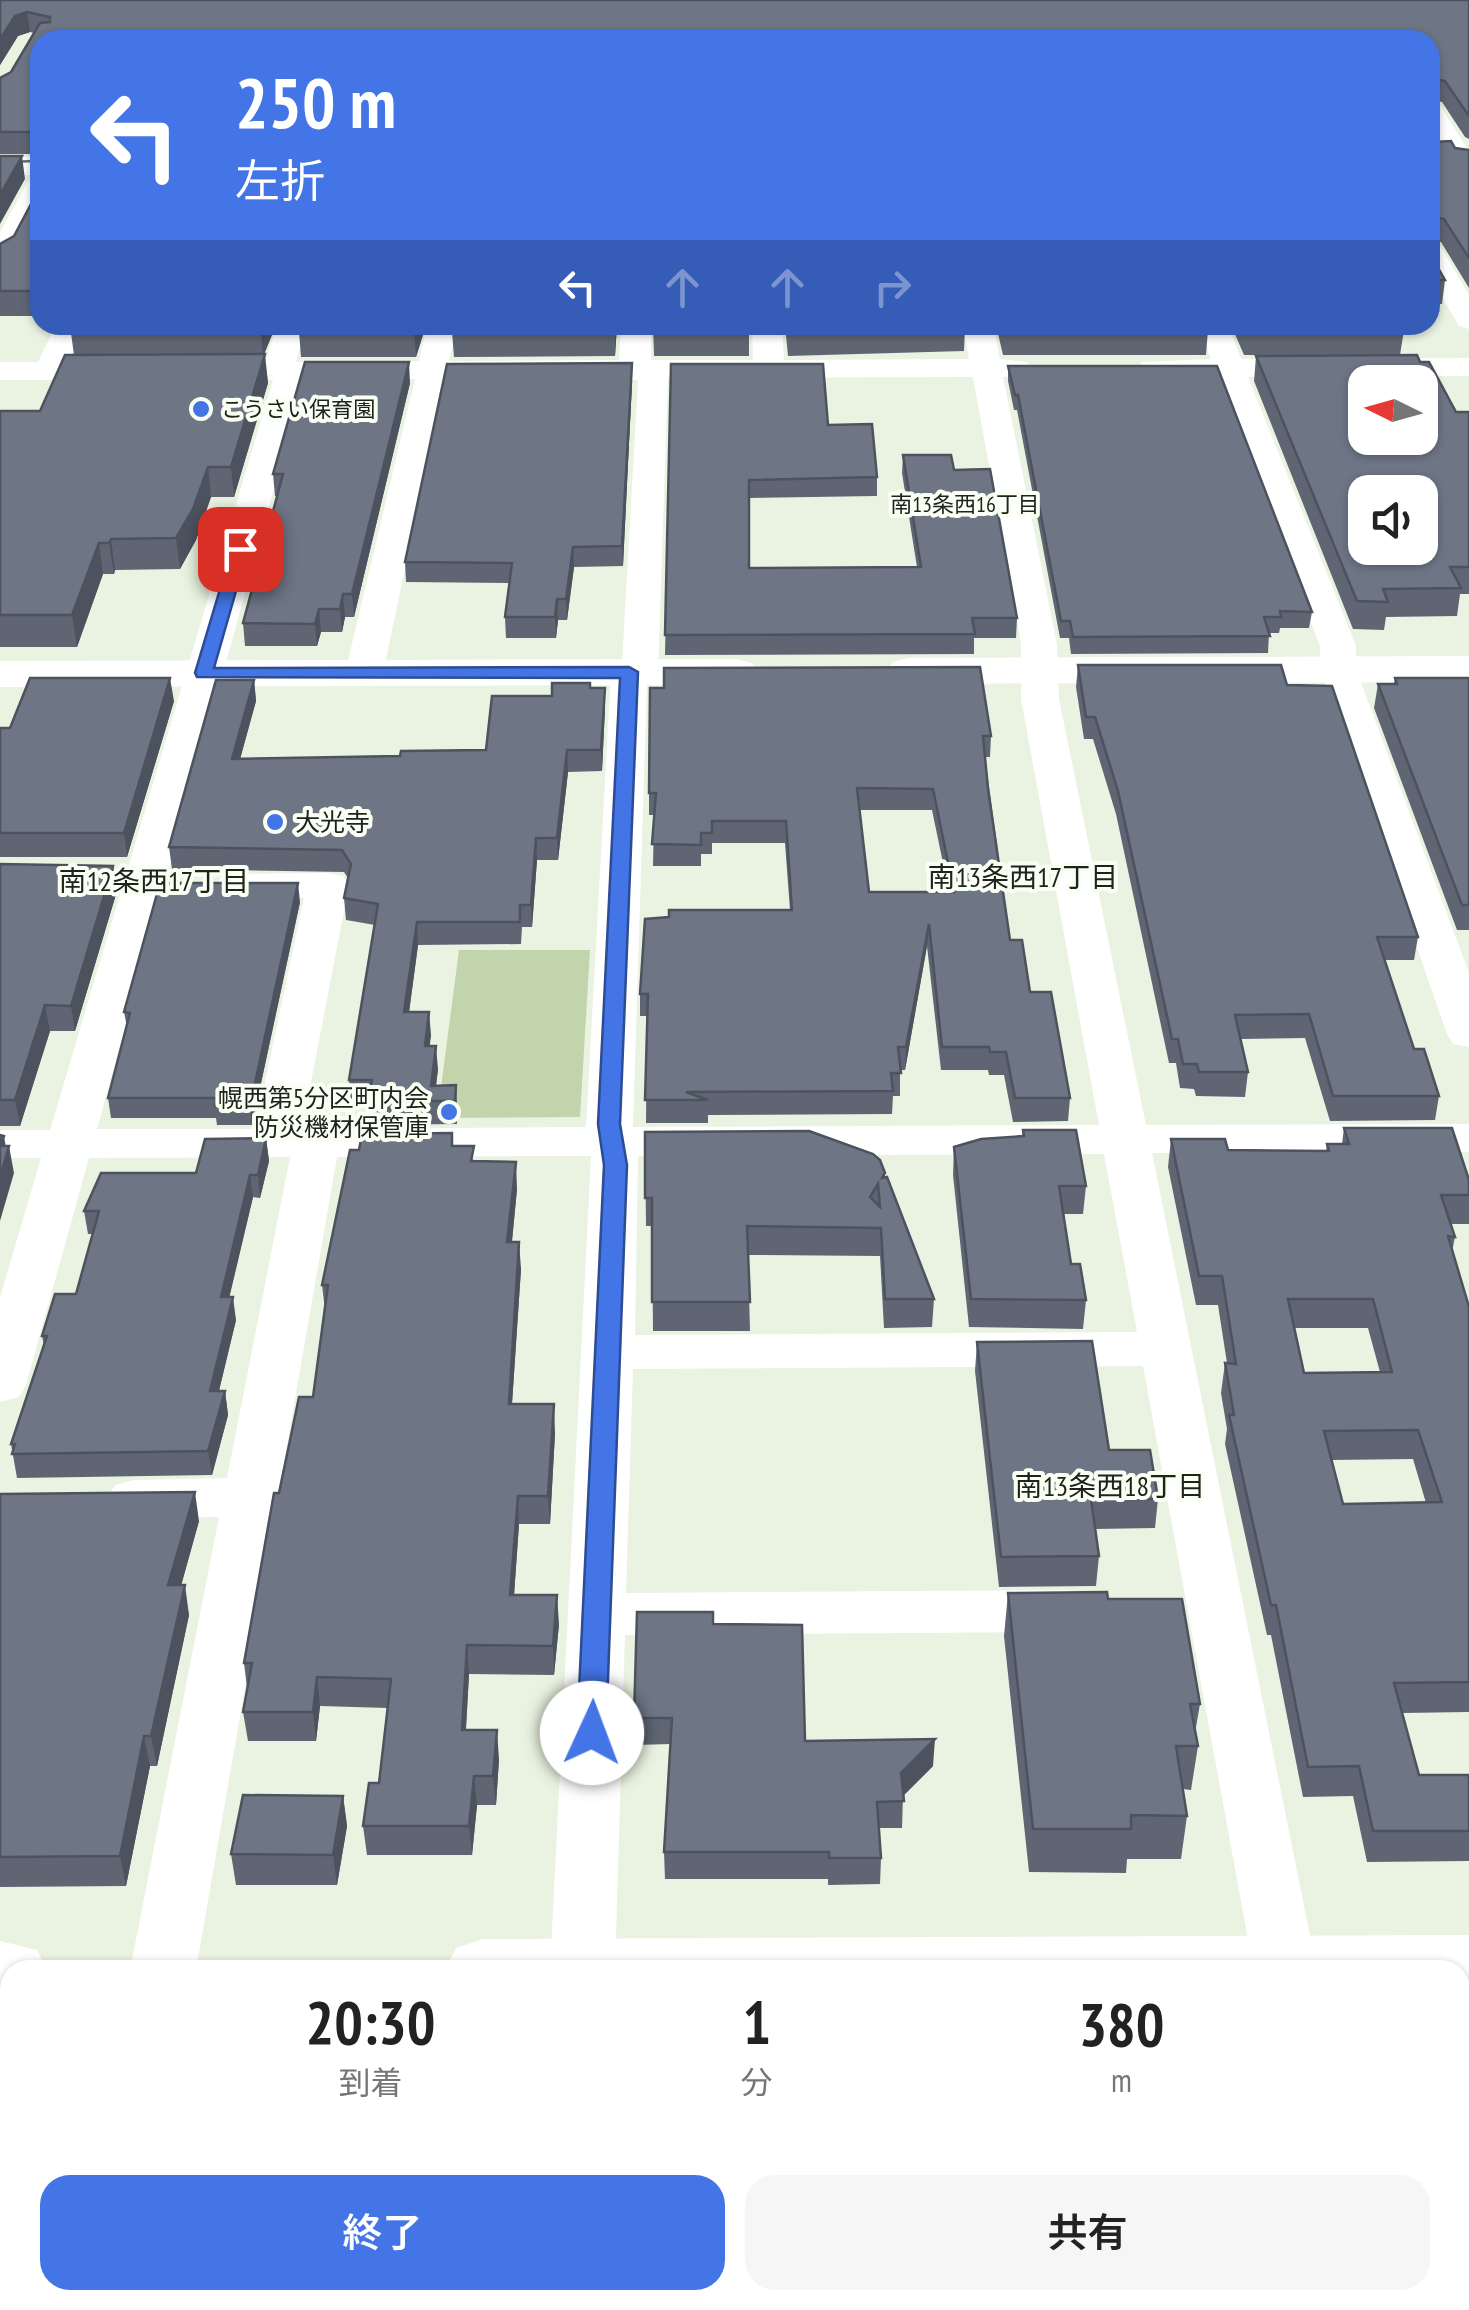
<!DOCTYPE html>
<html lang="ja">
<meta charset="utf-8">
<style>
:root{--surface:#fff;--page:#f6f6f6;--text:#222;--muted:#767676;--accent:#4375e6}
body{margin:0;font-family:"PT Sans Narrow","Noto Sans JP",sans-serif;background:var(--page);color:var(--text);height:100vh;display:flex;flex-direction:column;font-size:38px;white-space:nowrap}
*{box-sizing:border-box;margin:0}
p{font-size:32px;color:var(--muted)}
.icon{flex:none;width:55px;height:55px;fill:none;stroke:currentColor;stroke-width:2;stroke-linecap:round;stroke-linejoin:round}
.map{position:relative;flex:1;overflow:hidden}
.details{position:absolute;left:0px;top:1960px;width:1470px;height:350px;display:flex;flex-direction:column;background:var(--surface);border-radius:30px 30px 0 0;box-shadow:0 2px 8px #0004}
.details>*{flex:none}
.hud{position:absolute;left:30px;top:30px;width:1410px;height:305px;border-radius:30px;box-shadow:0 2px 8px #0004;background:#4375e6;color:#fff;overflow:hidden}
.needle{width:65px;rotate:275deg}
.buttons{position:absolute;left:1348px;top:365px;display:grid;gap:20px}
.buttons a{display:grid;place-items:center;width:90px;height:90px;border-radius:20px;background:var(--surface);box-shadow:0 2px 8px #0004;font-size:50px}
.pin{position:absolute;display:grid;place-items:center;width:85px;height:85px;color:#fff;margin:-42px;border-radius:20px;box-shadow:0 5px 15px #0006}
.me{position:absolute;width:110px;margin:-55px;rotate:2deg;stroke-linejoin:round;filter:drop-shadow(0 0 8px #0008)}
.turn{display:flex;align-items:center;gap:35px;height:210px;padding:0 40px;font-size:45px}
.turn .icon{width:130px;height:130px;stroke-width:2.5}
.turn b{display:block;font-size:70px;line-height:85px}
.lanes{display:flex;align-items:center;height:95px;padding:0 40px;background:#0003;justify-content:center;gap:50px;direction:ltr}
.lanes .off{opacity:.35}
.eta{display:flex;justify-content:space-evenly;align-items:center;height:170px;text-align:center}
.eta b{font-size:60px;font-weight:600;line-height:70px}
.cta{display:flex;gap:20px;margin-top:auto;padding:20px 40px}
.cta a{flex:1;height:115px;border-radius:30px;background:var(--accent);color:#fff;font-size:40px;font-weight:600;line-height:115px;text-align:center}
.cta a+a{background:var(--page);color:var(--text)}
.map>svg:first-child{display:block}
.green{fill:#c2d4ac}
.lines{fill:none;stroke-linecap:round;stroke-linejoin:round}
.street{fill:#fff;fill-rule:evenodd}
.secondary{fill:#fff;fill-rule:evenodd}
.tram{stroke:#696f64;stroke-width:2.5}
.wall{fill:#5f6573;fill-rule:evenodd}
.shaded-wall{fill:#4d535e}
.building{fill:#6e7686;stroke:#4d535e;stroke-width:2.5;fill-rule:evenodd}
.route{fill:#4375e6;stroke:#2c4c96;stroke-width:2.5}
.poi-dot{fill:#4375e6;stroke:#fafff4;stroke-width:4}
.labels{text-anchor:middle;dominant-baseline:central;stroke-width:8;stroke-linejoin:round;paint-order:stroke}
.far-poi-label{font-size:22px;fill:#20231c;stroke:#fafff4;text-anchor:start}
.far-neighbourhood-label{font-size:22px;fill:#20231c;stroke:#fafff4}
.poi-label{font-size:25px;fill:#20231c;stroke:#fafff4;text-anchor:start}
.neighbourhood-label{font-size:28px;fill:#20231c;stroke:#fafff4}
</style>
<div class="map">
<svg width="1469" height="2310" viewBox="0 0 1469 2310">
<rect width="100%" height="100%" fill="#eaf3e1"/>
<path class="green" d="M459,950H590L580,1117L437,1118Z"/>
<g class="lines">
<path class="street" d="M1430,102L1439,104L1469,151V170L1455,168L1430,129Z
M40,174V208L14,258L0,266V232L31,176Z
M1430,244L1440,246L1469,295V329L1459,326L1430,277Z
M56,325H86L68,362L132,365L136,371L132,377L121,380H0V362H38Z
M277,325H307L296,362L419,361L427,325H457L449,361L619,360L621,325H651V360H753L752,325H782L784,360L969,359L963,325H993L1000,359L1027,362L1031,368L1027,374L1003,377L1057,644L1059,699L1146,1125L1469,1124V1152L1152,1153L1317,1970L1253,1967L1143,1366L633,1369L626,1593L1068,1590L1088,1596L1097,1611L1088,1626L1068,1632L625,1635L615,1969L550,1970L591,1156L337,1157L196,1970H130L219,1517L134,1518L115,1513L107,1499L115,1485L134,1480L227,1478L290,1157L89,1158L26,1385L19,1397L0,1402V1297L41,1158H0V1130H50L273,380H203L192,377L188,371L192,365L265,362ZM973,377L1021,644V699L1099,1125L633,1127L647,681L658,672L668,378ZM415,379L345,673L351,681L364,684L377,681L383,673L445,379L638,380L622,663L611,672L586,1127L302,1129L349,885L343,876L328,873L236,874L221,877L215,886L221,895L236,898H304L255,1129H97L304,380ZM1104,1154L1137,1332L635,1335L638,1156Z
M1198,325H1228L1241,359L1469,358V376L1248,377L1356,646V669L1469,973V1047L1453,1044L1447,1034L1320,669V646L1218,377L1142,374L1138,368L1142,362L1211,359Z
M498,2300H570L569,2310H497Z"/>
<path class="secondary" d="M0,157H40V175H0Z
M1469,656V682L908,684L893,680L887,671L893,662L908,658Z
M737,659L752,663L758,672L752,681L737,685L0,687V661Z
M1469,1935V1997H1460V1970H445L456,1948L483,1939Z
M0,1941L37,1950L47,1970H10V2003H0Z"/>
<path class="tram" d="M0,162L40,161"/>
</g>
<path class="wall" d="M0,0H1469V139L1465,137L1442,102L1430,100V40H40V154H0V78L11,72L34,33L30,32L18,36L0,65Z
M1430,108V139L1433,142L1455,148L1469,150V288L1441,242L1430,241Z
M40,187V316H0V244L14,236Z
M1430,254L1445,280L1442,304H1430Z
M75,325H276L264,354L268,383L234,497H211L196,540L180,569L115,570L114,574H103L77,647H0V411H40L74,355L71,333Z
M426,325L416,357H301L299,332Z
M617,325L615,356L454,357L452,332Z
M653,325H749V356H654Z
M785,325H965L964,351L788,356Z
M996,325H1206L1208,330L1206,355H1003Z
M1231,325H1401L1404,330L1400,355H1244Z
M1256,356L1420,362L1456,412H1469V594H1460L1457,616L1386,617L1384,630L1353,629L1254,381Z
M671,364L828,425L877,477V496L749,498V568L917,567L902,473L903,455L954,470L1017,618L1016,638H974V654L665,655Z
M1008,366L1312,612L1309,628H1280L1279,633H1269L1268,653L1071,654L1069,638H1060L1017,410H1014L1008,381Z
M632,382L623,566L574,567L567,620H558L556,638H506L505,617L509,583L406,582L405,562Z
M410,383L354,617H345L342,632H321L317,646H245L243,623L277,496H275L273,474Z
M1078,665L1287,685L1418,937L1414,960H1385L1414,1049L1439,1096L1435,1120L1330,1121L1305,1038L1241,1039L1248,1072L1245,1097L1196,1096L1194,1089L1180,1088L1176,1063H1169L1116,814L1093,739H1084L1076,687Z
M1395,678H1469V930H1457L1374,708L1378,684H1394Z
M254,680L256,701L240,759L400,756L486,750L552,696L590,688H605V708L602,771L568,772L558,860H537L532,927H522L521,944L418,945L409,1012L431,1035L429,1046L438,1069L436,1086L456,1085L457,1124L370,1125L368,1103H351L349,1080L375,925L346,920L344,898L348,878L344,872L172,869L169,847Z
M650,688L991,736L990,757H985L1010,940L1070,1098L1068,1121L1013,1122L1004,1075H989L988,1070H941L927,946L905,1070H900V1096H893L892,1114L708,1115V1123H646L647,1016H640V994L790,910L785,843H712V854H701V866H653L654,815H649V793ZM859,810H932L949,892H869Z
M174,701L127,857H0V728H10Z
M0,864L113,866L117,891L75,1031H50L20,1126H0Z
M300,902L252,1125H217L216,1118H111L108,1098L127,1027L124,1012Z
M1344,1128L1469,1180V1224H1451L1455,1237L1452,1252L1469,1307V1712L1402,1713L1419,1775H1469V1861L1367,1862L1353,1796L1303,1797L1271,1635H1267L1225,1444L1227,1429L1221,1393L1225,1363H1227L1218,1305H1196L1168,1167L1171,1139L1228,1150L1326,1151L1327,1144H1342ZM1295,1328H1368L1380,1372L1304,1373ZM1413,1459L1426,1503L1343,1504L1332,1460Z
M1023,1130L1086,1186L1083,1214H1064L1071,1264L1086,1300L1083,1329L969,1327L953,1175L954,1147L1022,1136Z
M645,1132L885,1173V1177L934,1299L932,1327L884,1328L880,1256L748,1255L750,1331H653L652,1226H646Z
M452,1133L453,1146L517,1189L512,1242L521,1269L512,1404L555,1433L550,1524H519L514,1595L559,1624L554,1675L469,1674L466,1730L499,1759L496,1805H477L472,1855H367L363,1826L379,1783L388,1708L320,1706L316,1741H248L243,1712L247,1688L244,1663L279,1493L313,1397L325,1310L322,1285L359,1150Z
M266,1138L269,1161L260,1198L253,1197L229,1297L236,1320L219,1391H225L228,1415L212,1475L17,1478L11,1444L44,1346L42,1336L76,1294L93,1234H88L84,1211L196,1173Z
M977,1342L1109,1450L1158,1499L1155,1528L1095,1529L1099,1556L1096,1586L999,1587L975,1371Z
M0,1494L199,1521L181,1585L189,1615L157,1766H150L126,1886L0,1887Z
M1008,1593L1108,1599L1200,1704L1195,1733L1198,1746L1191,1790L1183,1789L1187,1816L1181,1859H1127L1126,1873L1029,1872L1004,1636Z
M713,1624L805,1741L933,1766L903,1796L902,1828H879L881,1858L880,1884L828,1885V1879H665L664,1852L671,1744L635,1745L634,1718Z
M343,1796L347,1826L337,1885H236L231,1854Z
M1460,2010H1469V2270L1466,2282H1460Z
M0,2080H10V2167H0Z
M1115,2300H1400L1402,2310H1115L1114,2308Z"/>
<path class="shaded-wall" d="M27,12L30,32L18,36L0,65V39L15,16Z
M1435,116L1431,138L1430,139V120Z
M22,156L25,179L0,224V195Z
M1434,217L1431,240L1430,241V220Z
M264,325H276L263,357L261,332Z
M417,325H426L416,357L414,332Z
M615,325H617L615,356Z
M265,354L268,383L234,497L231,467Z
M409,362L410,383L354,617L352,594Z
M632,363V382L623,566L622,546Z
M208,467L211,497L196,540L180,569L176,538Z
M111,539L115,570L114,574L109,543Z
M99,543L103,574L77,647L72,615Z
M573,547L574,567L567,620L566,599Z
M343,594L345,617L342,632L340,609Z
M557,599L558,620L556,638L555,617Z
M319,609L321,632L317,646L315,624Z
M170,678L174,701L127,857L124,833Z
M254,680L256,701L234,781L232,759Z
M605,688V708L602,771L601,750Z
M567,750L568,772L558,860L557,838Z
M536,838L537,860L532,927L531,905Z
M113,866L117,891L75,1031L71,1006Z
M298,883L300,902L252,1125L250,1106Z
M417,922L418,945L406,1035L404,1012Z
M929,924L927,946L905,1070L906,1047Z
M45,1005L50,1031L20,1126L15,1100Z
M429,1012L431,1035L427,1069L425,1046Z
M436,1046L438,1069L434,1101L431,1086Z
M456,1085L457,1108V1124L455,1101Z
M4,1136L7,1154L9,1146L14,1173L0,1221V1146Z
M266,1138L269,1161L260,1198L258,1175Z
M516,1162L517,1189L509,1270L507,1242Z
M250,1175L253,1197L224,1320L221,1297Z
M519,1242L521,1269L510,1433L509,1404Z
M233,1297L236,1320L213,1415L210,1391Z
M225,1391L228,1415L212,1475L208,1451Z
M554,1404L555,1433L550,1524L548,1496Z
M195,1492L199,1521L173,1615L168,1585Z
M518,1496L519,1524L512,1624L510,1595Z
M185,1585L189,1615L157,1766L151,1736Z
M557,1595L559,1624L554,1675L553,1646Z
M467,1645L469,1674L464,1759L462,1730Z
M317,1677L320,1706L316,1741L313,1712Z
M497,1730L499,1759L496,1805L493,1776Z
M144,1736L150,1766L126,1886L120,1856Z
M935,1739L933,1766L900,1799L901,1773Z
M474,1776L477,1805L472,1855L469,1826Z
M343,1796L347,1826L337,1885L333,1855Z
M7,2295L11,2310H4Z
M404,2300H417L416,2310H403Z"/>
<path class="building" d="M0,0H1469V116L1445,81L1431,78L1430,92V40H40V184V132H0V78L11,72L40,23L50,22V17L27,12L15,16L0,39Z
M1430,138L1433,142L1451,141L1455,148L1469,150V258L1444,219L1434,217L1430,220Z
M0,156H22L0,195Z
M40,187V291H0V244L14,236Z
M1430,254L1445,280H1430Z
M75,325H264L261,332L71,333Z
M301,325H417L414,332H299Z
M454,325H615V331L452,332Z
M653,325H749V331H653Z
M787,325H965V326L788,331Z
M1003,325H1206L1208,330H1004Z
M1244,325H1401L1404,330H1246Z
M265,354L231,467H208L193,509L176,538L111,539L109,543H99L72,615H0V411H40L65,355Z
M1417,355L1420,362H1429L1456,412H1469V567H1450L1461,588L1383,589L1388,602L1357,601L1256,356ZM1365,382H1420V438H1365ZM1365,492H1420V548H1365Z
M305,362H409L352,594H343L340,609H319L315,624L243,623L283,474H273Z
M632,363L622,546L573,547L566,599H557L555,617H505L512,563L405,562L447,364Z
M671,364H823L828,425L872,424L877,477L749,480V568L921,567L903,455H951L954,470L990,469L1017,618H972L975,634L665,635Z
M1008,366H1217L1312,612L1280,611L1281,617H1264L1270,636L1073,637L1070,621H1061L1018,395H1015Z
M1078,665H1281L1287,685L1332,686L1418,937H1377L1414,1049H1424L1439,1096H1333L1309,1014L1235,1015L1248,1072H1199L1197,1064H1183L1178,1039H1172L1118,791L1095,717H1086Z
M980,667L991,736H983L988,789L1010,940H1022L1030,992H1051L1070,1098H1015L1006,1052H990L989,1047H942L929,924L906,1047H898L901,1073H891L893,1091L686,1092L708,1100H645L648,994H640L645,919L669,917V910H792L786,821H712V833H701V845L652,844L656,793H649L650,688H664V668ZM857,788L933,789L954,892H869Z
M30,678H170L124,833H0V728H10Z
M1395,678H1469V905H1462L1378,684H1397Z
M216,680H254L232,759L400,756L401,751L486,750L492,696H552V683H590V688H605L601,750H567L557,838H536L531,905H520V922H417L404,1012H429L425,1046H436L431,1086L456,1085L455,1101H368L372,1080H349L378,904L344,898L351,864L342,850L169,847Z
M0,864L113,866L71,1006L45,1005L15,1100H0Z
M160,883H298L250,1106H215L217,1098H108L130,1013L124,1012Z
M1344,1128H1452L1469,1180V1195H1441L1455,1237L1448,1236L1469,1307V1682L1394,1683L1419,1775H1469V1831H1373L1359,1766L1308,1767L1276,1605H1271L1229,1415H1234L1225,1363L1236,1364L1222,1276H1199L1171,1139H1225L1228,1150L1329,1151L1327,1144H1349ZM1288,1299H1373L1392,1372L1304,1373ZM1418,1430L1442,1502L1343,1504L1324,1431Z
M1023,1130H1076L1086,1186H1059L1071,1264H1080L1086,1300L971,1299L954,1147L981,1139L1024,1136Z
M809,1131L873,1154L880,1160L885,1173L882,1178L887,1177L934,1299H885L881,1228L747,1226L750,1302H652V1198H645V1132ZM878,1184L880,1207L870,1197Z
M452,1133V1146H474L471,1161L516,1162L507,1242H519L509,1404H554L548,1496H518L510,1595H557L553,1646L467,1645L462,1730H497L493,1776H474L469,1826H363L369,1783H379L391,1679L317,1677L313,1712H243L252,1663H244L274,1493H279L299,1397H313L328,1285H322L350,1150H359L362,1134Z
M0,1135L4,1136L0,1146H9L0,1177Z
M266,1138L258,1175H250L221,1297H233L210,1391H225L208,1451L12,1454L15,1444H11L47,1336H42L55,1294H76L99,1211H84L101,1173H196L205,1139Z
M1092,1341L1109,1450H1150L1158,1499H1091L1099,1556L1001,1557L977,1342Z
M195,1492L168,1585H185L151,1736H144L120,1856L0,1857V1494Z
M1107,1592L1108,1599H1182L1200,1704H1190L1198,1746H1176L1187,1816L1131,1815V1829H1033L1008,1593Z
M637,1612H713V1624L802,1625L805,1741L935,1739L901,1773L904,1801L877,1802L881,1858H829V1852H664L672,1718H634Z
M243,1795L343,1796L333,1855L231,1854Z
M1460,2010H1469V2183H1466L1469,2198V2238H1460Z
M0,2080H10V2137H0Z
M0,2295H7L4,2310H0Z
M241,2300H404L403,2310H240Z
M713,2300H1110L1111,2310H713Z
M1149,2300H1400L1402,2310H1157Z"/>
<path class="route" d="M240,544L248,549L214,668L629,667L638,672L620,1124L627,1165L606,1733L602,1740L592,1744L582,1740L577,1733L604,1165L598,1124L620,678L197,677L195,673L232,549Z"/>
<g class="poi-dot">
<circle cx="201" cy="409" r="10"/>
<circle cx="275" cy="822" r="10"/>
<circle cx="449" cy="1112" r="10"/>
</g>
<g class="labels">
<g class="far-poi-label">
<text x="221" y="409">こうさい保育園</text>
</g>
<g class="far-neighbourhood-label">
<text x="965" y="504">南13条西16丁目</text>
</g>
<g class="poi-label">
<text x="295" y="822">大光寺</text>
<text x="429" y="1098" text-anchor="end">幌西第5分区町内会<tspan x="429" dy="29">防災機材保管庫</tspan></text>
</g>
<g class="neighbourhood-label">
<text x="1023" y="876">南13条西17丁目</text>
<text x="154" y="880">南12条西17丁目</text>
<text x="1110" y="1485">南13条西18丁目</text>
</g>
</g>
</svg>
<div class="buttons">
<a><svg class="needle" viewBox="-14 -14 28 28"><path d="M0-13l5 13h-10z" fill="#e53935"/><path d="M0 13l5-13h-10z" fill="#767676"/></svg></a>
<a><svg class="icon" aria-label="sound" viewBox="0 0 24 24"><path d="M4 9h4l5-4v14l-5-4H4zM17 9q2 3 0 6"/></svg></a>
</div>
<div class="pin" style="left:240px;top:549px;background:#d93025"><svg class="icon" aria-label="arrive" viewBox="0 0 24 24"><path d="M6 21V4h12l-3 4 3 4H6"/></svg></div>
<svg class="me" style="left:592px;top:1733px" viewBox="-20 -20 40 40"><circle r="19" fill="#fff"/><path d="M0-13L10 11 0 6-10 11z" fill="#4375e6"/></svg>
<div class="hud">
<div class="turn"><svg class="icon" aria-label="left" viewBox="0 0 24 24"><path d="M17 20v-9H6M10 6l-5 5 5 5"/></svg><div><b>250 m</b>左折</div></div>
<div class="lanes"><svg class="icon" aria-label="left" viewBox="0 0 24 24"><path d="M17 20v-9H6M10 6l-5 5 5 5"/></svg><svg class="icon off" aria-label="ahead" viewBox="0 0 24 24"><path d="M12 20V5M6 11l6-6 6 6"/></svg><svg class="icon off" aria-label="ahead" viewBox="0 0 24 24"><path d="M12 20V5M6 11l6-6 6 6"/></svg><svg class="icon off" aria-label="right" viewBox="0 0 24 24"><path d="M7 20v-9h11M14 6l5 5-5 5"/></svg></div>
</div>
<section class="details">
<div class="eta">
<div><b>20:30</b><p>到着</p></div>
<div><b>1</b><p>分</p></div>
<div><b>380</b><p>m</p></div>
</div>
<div class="cta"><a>終了</a><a>共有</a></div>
</section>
</div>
